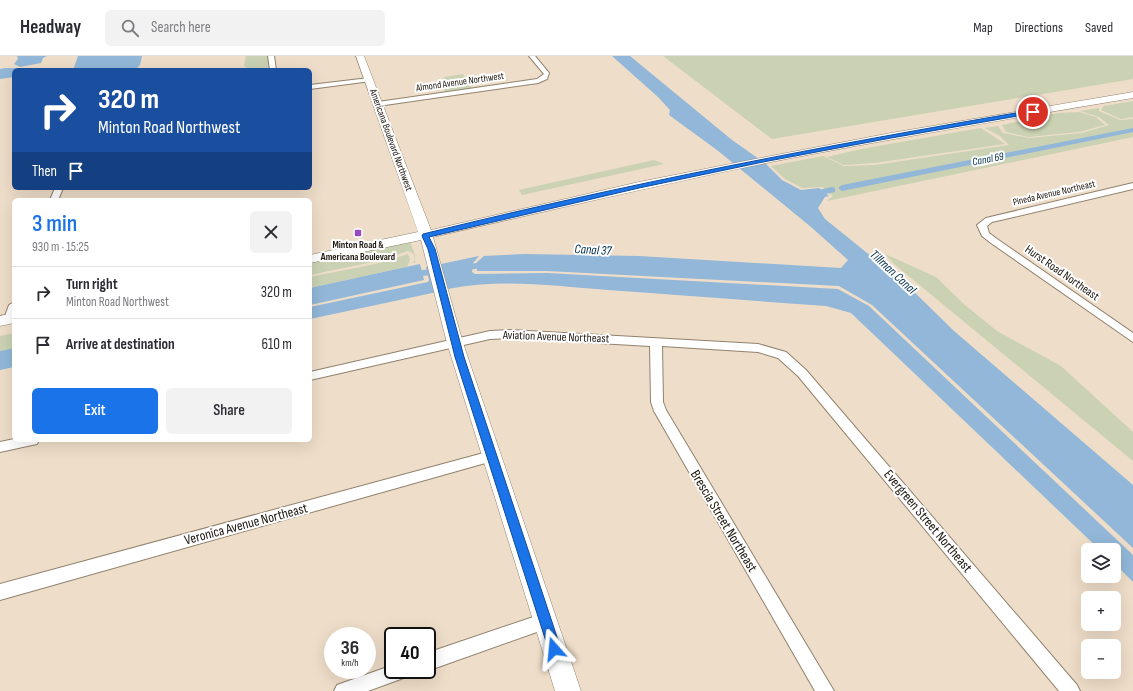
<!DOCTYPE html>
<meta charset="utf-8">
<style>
:root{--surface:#fff;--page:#f2f2f3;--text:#2b2b33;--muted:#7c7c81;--line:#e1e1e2;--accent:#1a73e8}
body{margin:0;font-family:"Sofia Sans Condensed",sans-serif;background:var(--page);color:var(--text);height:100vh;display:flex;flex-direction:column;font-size:15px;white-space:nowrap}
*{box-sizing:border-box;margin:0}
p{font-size:13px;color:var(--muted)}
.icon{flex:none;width:22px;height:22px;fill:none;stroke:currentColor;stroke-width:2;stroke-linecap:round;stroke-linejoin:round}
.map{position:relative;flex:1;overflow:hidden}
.details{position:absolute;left:12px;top:142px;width:300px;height:244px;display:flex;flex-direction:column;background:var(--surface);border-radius:6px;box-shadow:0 4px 16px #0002}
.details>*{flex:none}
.banner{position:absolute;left:12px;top:12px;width:300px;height:122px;border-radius:6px;box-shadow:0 4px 16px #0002;background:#1a4fa0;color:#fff;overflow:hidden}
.buttons{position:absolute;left:1081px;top:487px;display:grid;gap:8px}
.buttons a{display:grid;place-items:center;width:40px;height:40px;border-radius:6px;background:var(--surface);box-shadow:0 4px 16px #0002;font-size:20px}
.speed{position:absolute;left:324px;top:571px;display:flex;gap:8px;font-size:20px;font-weight:700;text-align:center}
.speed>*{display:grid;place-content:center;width:52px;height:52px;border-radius:50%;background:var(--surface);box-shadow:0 4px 16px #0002;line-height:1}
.speed small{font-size:10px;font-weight:400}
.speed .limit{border:2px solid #111;border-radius:6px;background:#fff;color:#111}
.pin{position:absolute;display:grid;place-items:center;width:34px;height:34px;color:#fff;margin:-17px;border:2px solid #fff;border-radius:50%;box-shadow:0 1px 4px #0007}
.me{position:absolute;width:44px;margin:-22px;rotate:342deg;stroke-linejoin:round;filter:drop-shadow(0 0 3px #0008)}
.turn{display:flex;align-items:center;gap:14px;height:84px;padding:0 20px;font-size:18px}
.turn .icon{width:52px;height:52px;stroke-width:2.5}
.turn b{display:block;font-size:28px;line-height:34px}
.then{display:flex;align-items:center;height:38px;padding:0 20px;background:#0003;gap:8px;font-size:15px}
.round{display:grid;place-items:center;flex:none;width:42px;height:42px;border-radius:6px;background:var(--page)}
.summary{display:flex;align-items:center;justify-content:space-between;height:68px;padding:0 20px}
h1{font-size:24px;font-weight:600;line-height:30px;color:var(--accent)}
.button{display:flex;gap:8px;margin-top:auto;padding:8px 20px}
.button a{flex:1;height:46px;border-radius:6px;background:var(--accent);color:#fff;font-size:16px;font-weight:600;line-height:46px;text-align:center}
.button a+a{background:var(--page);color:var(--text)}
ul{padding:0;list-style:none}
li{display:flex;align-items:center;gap:12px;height:52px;padding:0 20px;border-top:1px solid var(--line)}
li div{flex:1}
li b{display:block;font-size:15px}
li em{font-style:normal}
header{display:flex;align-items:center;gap:24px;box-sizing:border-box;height:56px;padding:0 20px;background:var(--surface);border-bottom:1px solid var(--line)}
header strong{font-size:19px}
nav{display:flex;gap:22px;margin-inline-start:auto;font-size:14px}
.search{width:280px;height:36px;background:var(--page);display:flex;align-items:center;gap:10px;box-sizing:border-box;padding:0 14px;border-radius:6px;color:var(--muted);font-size:15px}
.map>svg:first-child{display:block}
.green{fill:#cad2b3}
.water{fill:#92b7d8}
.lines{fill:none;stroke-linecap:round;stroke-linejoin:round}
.canal{fill:#92b7d8;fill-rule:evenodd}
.street-casing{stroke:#91826e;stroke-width:2}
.secondary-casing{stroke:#91826e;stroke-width:1}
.street{fill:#fff;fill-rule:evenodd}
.secondary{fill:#fff;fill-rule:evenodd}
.route{fill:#1a73e8;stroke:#114b97}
.poi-dot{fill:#954cbe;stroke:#fff;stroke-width:1.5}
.labels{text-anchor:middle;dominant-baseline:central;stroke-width:4;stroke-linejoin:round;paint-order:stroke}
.far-street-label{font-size:10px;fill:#1c160e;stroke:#fff}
.far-poi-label{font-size:10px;font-weight:bold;fill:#1c160e;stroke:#fff}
.far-water-label{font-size:11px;font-style:italic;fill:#002c4b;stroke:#fff}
.street-label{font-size:12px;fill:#1c160e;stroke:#fff}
.water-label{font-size:13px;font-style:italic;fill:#002c4b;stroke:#fff}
.near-street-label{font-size:14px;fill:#1c160e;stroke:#fff}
</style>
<header>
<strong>Headway</strong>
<div class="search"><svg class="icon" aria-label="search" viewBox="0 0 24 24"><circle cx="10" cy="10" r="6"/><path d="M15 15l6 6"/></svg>Search here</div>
<nav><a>Map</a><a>Directions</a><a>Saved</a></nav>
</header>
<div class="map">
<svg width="1133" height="635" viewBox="0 0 1133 635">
<rect width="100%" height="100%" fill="#eeddc8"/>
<path class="green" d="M246,0H268L269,14H248L244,10Z
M663,0H1133V23L772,83Z
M463,18L472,32L445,36L441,25L444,21Z
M1133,45V61L1121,63L1101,54L1104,50Z
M1099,52V55L1120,64L1133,63V81L827,145L833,140L822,131L802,132L785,123L771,110L823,100L844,110L875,109L1009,89L1000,80L985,72L998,70L1003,77L1029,82L1082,77L1109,69L1099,61L1080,55Z
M1079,56L1096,61L1105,69L1079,76L1028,81L1006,76L1002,69L1058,57Z
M981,72L1005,88L874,107L844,109L827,101L861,93Z
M654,104L664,108L522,139L519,134Z
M410,186C413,193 416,199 415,207H413L415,203L413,197L408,195L378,205L310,219V207Z
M408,198L410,204L407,211L310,232V221L380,207Z
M885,198L936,221L965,249L997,275L1061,310L1133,376V405L894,208Z
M14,277V292L0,295V280Z"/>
<path class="water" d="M17,0H47L43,2L41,7L20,11L14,8L18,3Z
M78,0H142L140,9L135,14H73Z
M612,0H630L732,84L766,108L782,124L801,134L819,132L829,140L825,141L818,152L825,163L908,230L954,275L1133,429V492L872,249L839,230L547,215H477V206L484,200L525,198L639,200L841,212L848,204L811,171L717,94L669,59L670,54L658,41Z
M5,12H40L47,14H14V21L0,23V13Z
M479,200L473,207L472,216L475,218L547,217L838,233L869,250L1133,499V526L1114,507V494H1100L851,257L826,250C753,245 681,239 608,234C556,230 500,222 448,233L441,208Z
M420,208L424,224L310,249V232Z
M430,210L437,236L310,263V251L428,226L429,224L426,211Z
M14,292V311L0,314V295Z"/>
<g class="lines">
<path class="canal" d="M1133,72V76L842,135L838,132L842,129Z
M832,131L835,132V136L808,142L804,139L805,137Z
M492,205L497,208L496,210L408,222L403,219L408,216Z"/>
<defs>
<path id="street" d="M268,0H274L276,14H270Z
M529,0H535L549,17L547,23L538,27L378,50L375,48L378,46L537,23L544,18Z
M369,22L371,23V25L310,33V29Z
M1133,127V133L992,166L987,170L989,177L997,183L1133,277V286L991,187L982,180L977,169L986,162Z
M55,132H63L58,144H50Z
M14,246V264L9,267L5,266L4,263L9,249Z
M511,274L758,288L786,296L806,314L1077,629L1080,635H1059L798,320L778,302L758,296L662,290L663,346L666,354L834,635H815L654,355L651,346L650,290L511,282L490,283L310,324V316L490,275Z
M14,383V384H39L37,388L32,389L0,396V386Z
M491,395L496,396L498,400L496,404L0,544V528Z
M545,557L551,559L553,565L551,571L427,615L425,614H427V597Z
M393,609V614H412L409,620L368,635H334L337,629Z"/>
<path id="secondary" d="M356,0H364L431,174L639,126L776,99L891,77L1133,36V42C1014,62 895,82 776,105C662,128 547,155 433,181L463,287L581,635H555L447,287L421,184L310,207V199L418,176Z
M14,257V267L0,270V260Z"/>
</defs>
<use href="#street" class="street-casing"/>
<use href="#secondary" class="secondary-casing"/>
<use href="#street" class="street"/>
<use href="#secondary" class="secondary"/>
</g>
<path class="route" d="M1033,54L1035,57L891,82L763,106L639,132L429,181L435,193L464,301L561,593L559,598L554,599L550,598L455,301L428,193L422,180L423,178C625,128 828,89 1033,54Z"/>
<rect class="poi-dot" x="354" y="173" width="8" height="8" rx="2"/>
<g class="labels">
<g class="far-street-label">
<text transform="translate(460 26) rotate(-8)">Almond Avenue Northwest</text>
<text transform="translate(391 84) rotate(70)">Americana Boulevard Northwest</text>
<text transform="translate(1054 137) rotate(-13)">Pineda Avenue Northeast</text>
</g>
<g class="far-poi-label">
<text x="358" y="189">Minton Road &amp;<tspan x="358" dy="12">Americana Boulevard</tspan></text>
</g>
<g class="far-water-label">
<text transform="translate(988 103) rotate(-11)">Canal 69</text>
</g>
<g class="street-label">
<text transform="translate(1062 217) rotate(35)">Hurst Road Northeast</text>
<text transform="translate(556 281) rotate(2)">Aviation Avenue Northeast</text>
</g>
<g class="water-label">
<text transform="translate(593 194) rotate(3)">Canal 37</text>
<text transform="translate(893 216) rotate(43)">Tillman Canal</text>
</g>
<g class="near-street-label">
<text transform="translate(724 465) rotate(59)">Brescia Street Northeast</text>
<text transform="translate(928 465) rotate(50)">Evergreen Street Northeast</text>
<text transform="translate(246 468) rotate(-15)">Veronica Avenue Northeast</text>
</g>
</g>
</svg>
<div class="buttons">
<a><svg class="icon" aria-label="layers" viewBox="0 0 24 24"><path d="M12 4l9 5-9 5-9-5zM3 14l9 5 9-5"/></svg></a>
<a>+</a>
<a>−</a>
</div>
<div class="speed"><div>36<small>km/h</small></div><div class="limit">40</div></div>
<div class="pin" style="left:1033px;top:56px;background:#d93025"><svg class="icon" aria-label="arrive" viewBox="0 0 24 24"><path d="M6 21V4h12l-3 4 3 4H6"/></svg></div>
<svg class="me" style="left:554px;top:593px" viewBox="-20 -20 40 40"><path d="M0-17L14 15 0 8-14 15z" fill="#1a73e8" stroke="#fff" stroke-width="4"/></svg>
<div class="banner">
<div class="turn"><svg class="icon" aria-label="right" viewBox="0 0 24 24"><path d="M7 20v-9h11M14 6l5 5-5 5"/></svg><div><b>320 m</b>Minton Road Northwest</div></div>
<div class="then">Then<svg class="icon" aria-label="arrive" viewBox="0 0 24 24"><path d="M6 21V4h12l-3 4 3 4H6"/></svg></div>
</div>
<section class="details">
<div class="summary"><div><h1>3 min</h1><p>930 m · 15:25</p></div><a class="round"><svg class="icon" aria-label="close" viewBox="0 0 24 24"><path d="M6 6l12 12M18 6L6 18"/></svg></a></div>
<ul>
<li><svg class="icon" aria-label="right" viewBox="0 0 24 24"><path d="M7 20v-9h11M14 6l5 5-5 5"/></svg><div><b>Turn right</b><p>Minton Road Northwest</p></div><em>320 m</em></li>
<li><svg class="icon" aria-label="arrive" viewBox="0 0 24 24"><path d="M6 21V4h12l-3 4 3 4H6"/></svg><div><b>Arrive at destination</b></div><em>610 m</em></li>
</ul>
<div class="button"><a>Exit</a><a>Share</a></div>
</section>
</div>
